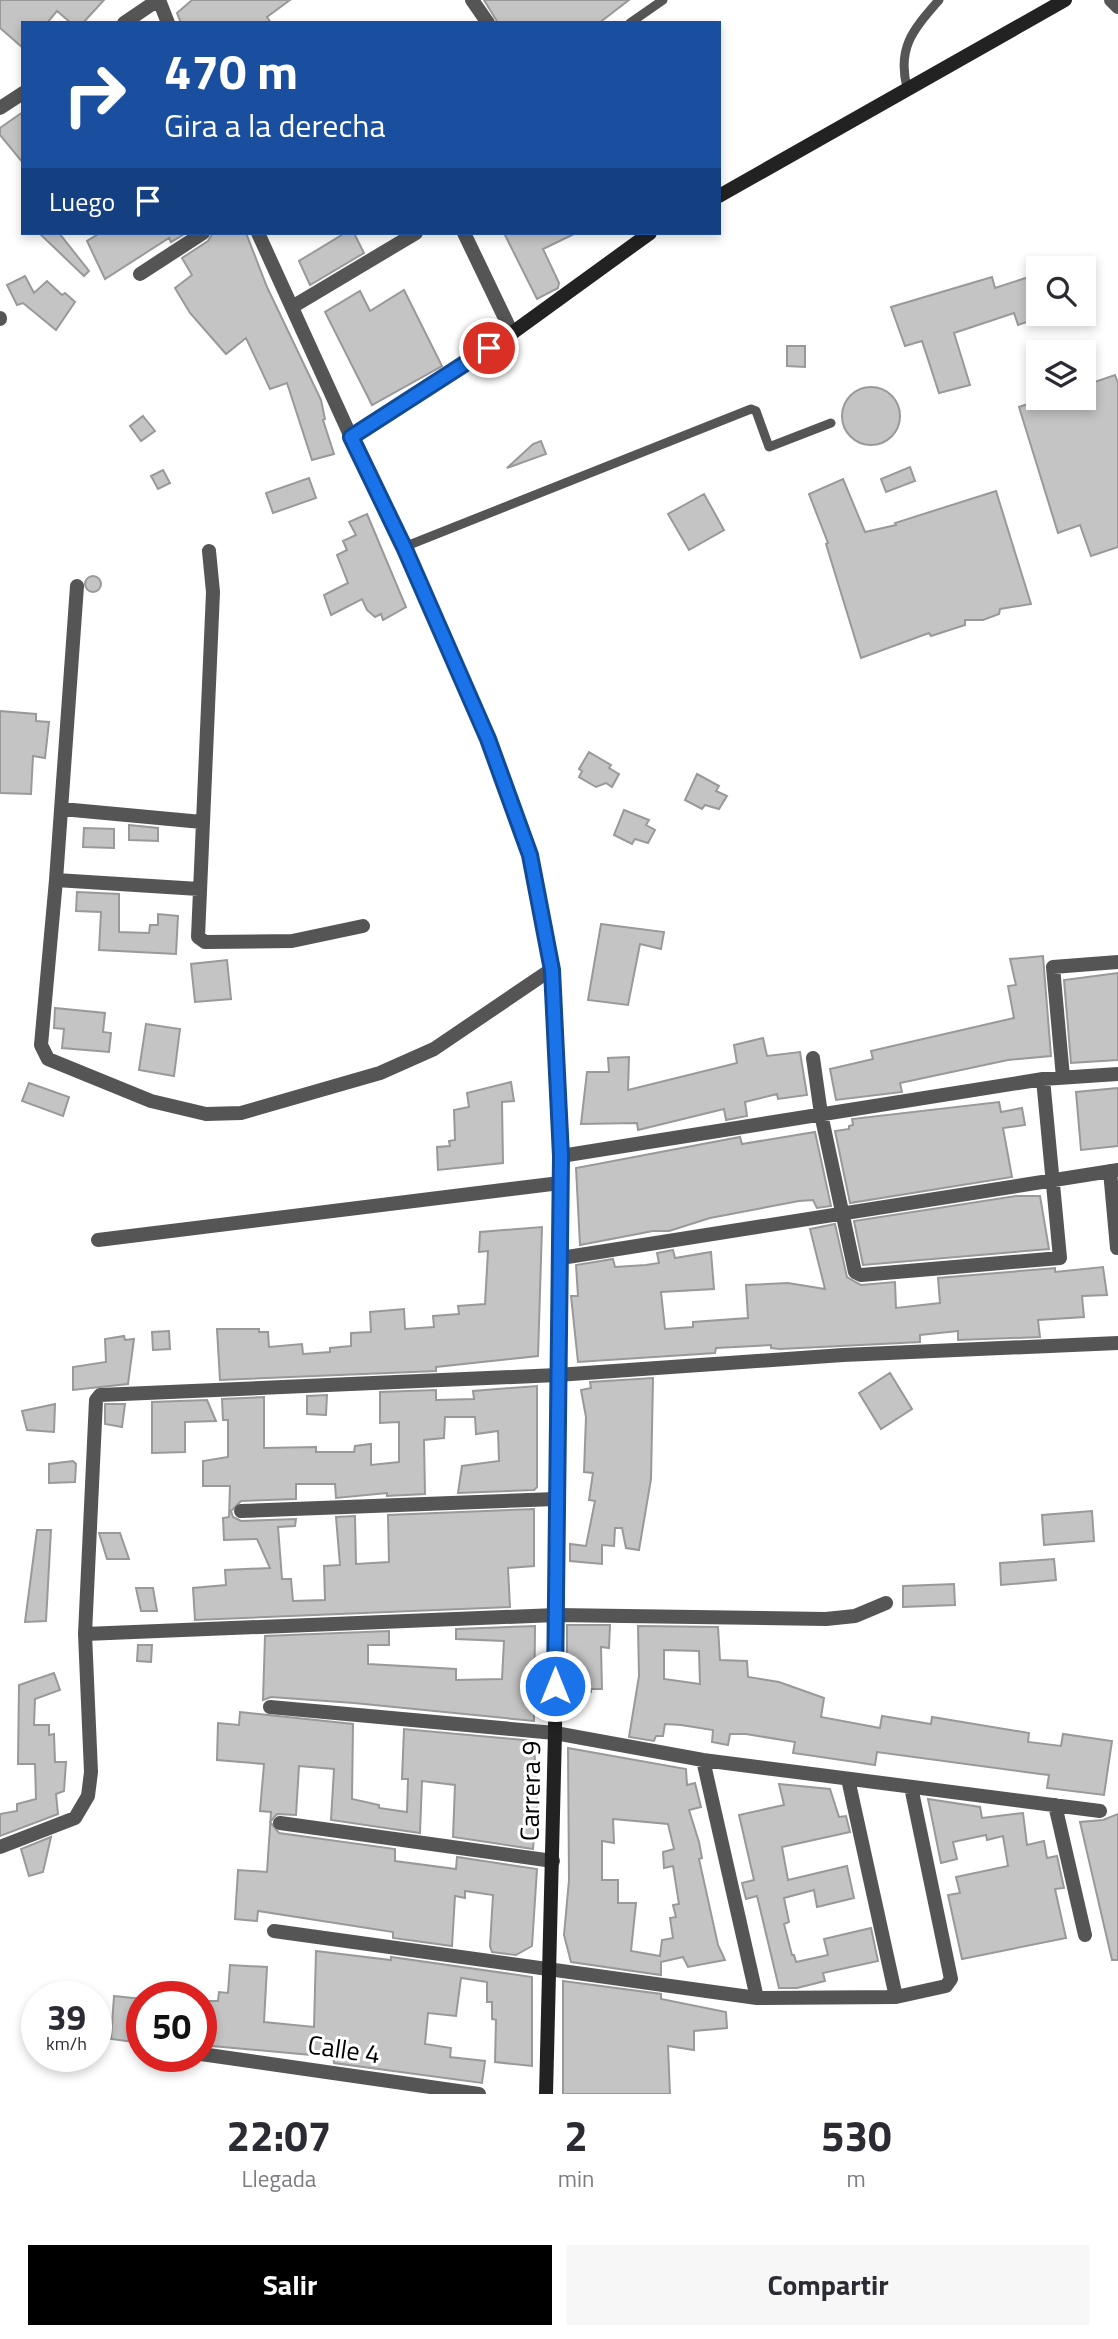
<!DOCTYPE html>
<html lang="es">
<style>
:root{--surface:#fff;--page:#f7f7f7;--text:#2b2b33;--muted:#7c7c81;--accent:#000}
body{margin:0;font-family:"Titillium Web",sans-serif;background:var(--page);color:var(--text);height:100vh;display:flex;flex-direction:column;font-size:26px;white-space:nowrap}
*{box-sizing:border-box;margin:0}
p{font-size:23px;color:var(--muted)}
.icon{flex:none;width:38px;height:38px;fill:none;stroke:currentColor;stroke-width:2;stroke-linecap:round;stroke-linejoin:round}
.map{position:relative;height:2094px;overflow:hidden}
.side{display:flex;flex-direction:column;background:var(--surface);flex:1}
.side>*{flex:none}
.hud{position:absolute;left:21px;top:21px;width:700px;height:214px;border-radius:0px;box-shadow:0 4px 10px #0003;background:#1a4fa0;color:#fff;overflow:hidden}
.fabs{position:absolute;left:1026px;top:256px;display:grid;gap:14px}
.fabs a{display:grid;place-items:center;width:70px;height:70px;border-radius:0px;background:var(--surface);box-shadow:0 4px 10px #0003;font-size:35px}
.speed{position:absolute;left:21px;top:1981px;display:flex;gap:14px;font-size:35px;font-weight:700;text-align:center}
.speed>*{display:grid;place-content:center;width:91px;height:91px;border-radius:50%;background:var(--surface);box-shadow:0 4px 10px #0003;line-height:1}
.speed small{font-size:18px;font-weight:400}
.speed .limit{border:10px solid #d22;background:#fff;color:#111}
.pin{position:absolute;display:grid;place-items:center;width:60px;height:60px;color:#fff;margin:-30px;border:4px solid #fff;border-radius:50%;box-shadow:0 2px 7px #0007}
.me{position:absolute;width:77px;margin:-38px;rotate:0deg;stroke-linejoin:round;filter:drop-shadow(0 0 5px #0008)}
.turn{display:flex;align-items:center;gap:24px;height:147px;padding:0 28px;font-size:32px}
.turn .icon{width:91px;height:91px;stroke-width:2.5}
.turn b{display:block;font-size:49px;line-height:60px}
.then{display:flex;align-items:center;height:66px;padding:0 28px;background:#0003;gap:14px;font-size:26px}
.eta{display:flex;justify-content:space-evenly;align-items:center;height:119px;text-align:center}
.eta b{font-size:42px;font-weight:700;line-height:49px}
.action{display:flex;gap:14px;margin-top:auto;padding:14px 28px}
.action a{flex:1;height:80px;border-radius:0px;background:var(--accent);color:#fff;font-size:28px;font-weight:700;line-height:80px;text-align:center}
.action a+a{background:var(--page);color:var(--text)}
.map>svg:first-child{display:block}
.building{fill:#c4c4c4;stroke:#999;stroke-width:2;fill-rule:evenodd}
.lines{fill:none;stroke-linecap:round;stroke-linejoin:round}
.service{stroke:#555;stroke-width:9}
.minor{stroke:#555;stroke-width:14}
.secondary{stroke:#222;stroke-width:14}
.route-casing{stroke:#114b97;stroke-width:18}
.route{stroke:#1a73e8;stroke-width:12}
.labels{text-anchor:middle;dominant-baseline:central;stroke-width:6;stroke-linejoin:round;paint-order:stroke}
.street-label{font-size:26px;fill:#000;stroke:#fff}
</style>
<div class="map">
<svg width="1118" height="2094" viewBox="0 0 1118 2094">
<rect width="100%" height="100%" fill="#fff"/>
<path class="building" d="M0,0H104L83,23H71L57,11L47,23H23V48L0,28Z
M192,0H290L267,17L271,23H181L177,13Z
M484,0H629L599,23H498Z
M23,112V163L0,135V128Z
M39,233H59L89,271L84,276Z
M100,233H186L171,242L169,238L105,279L87,241Z
M213,233H246L267,287L321,400L325,419L323,420L334,454L312,460L287,383L270,389L246,338L226,354L190,313L175,288L192,275L182,258L208,241Z
M345,233H354L364,253L310,285L299,261Z
M504,233H576L543,249L559,283L558,288L537,299Z
M1038,274V318L1018,325L1014,313L954,333L970,385L939,393L922,341L905,346L891,307L992,277L995,288Z
M25,276L34,293L47,281L62,295L65,293L75,302L56,330L23,303L17,305L7,285Z
M404,290L442,366L372,405L325,312L360,291L370,311Z
M787,346H805V367L787,366Z
M1115,375L1118,383V547L1091,556L1080,525L1058,533L1019,407L1049,397H1083V386Z
M842 416a29 29 0 1 1 58 0a29 29 0 1 1-58 0Z
M143,416L155,431L141,441L130,426Z
M541,441L546,454L507,468L533,444Z
M910,467L915,481L886,492L881,479Z
M163,470L170,483L158,489L151,476Z
M309,478L316,498L273,513L266,493Z
M843,479L865,532L896,525L895,523L996,491L1031,604L1000,609L999,614L983,620H965V625L931,636L929,633L861,658L826,544L828,543L809,494Z
M704,494L724,530L689,550L668,514Z
M367,514L406,607L383,620L381,614L375,617L367,610L362,599L331,615L324,595L348,583L337,555L347,550L343,541L356,535L349,522Z
M85 584a8 8 0 1 1 16 0a8 8 0 1 1-16 0Z
M0,711L36,714V721L49,722L45,758L33,756L31,794L0,793Z
M589,752L611,765L609,768L619,774L612,787L606,783L596,787L579,777L582,771L579,769Z
M697,774L719,786L716,791L727,796L719,809L705,805L702,809L685,800Z
M624,810L649,820L646,825L655,830L648,843L635,839L632,844L614,835Z
M129,825L158,828V841L129,840Z
M84,828L114,829V848L83,847Z
M77,892L119,894V932L149,933L150,925H158V914L178,916L176,954L99,950L101,912L76,911Z
M601,924L664,932L661,949L640,944L628,1005L588,1000Z
M1043,956L1051,1056L1008,1060L900,1083L902,1092L836,1100L830,1069L873,1059L871,1051L1014,1018L1008,986L1016,985L1010,959Z
M227,960L231,999L195,1002L191,964Z
M1118,973V1060L1071,1063L1064,980Z
M55,1008L105,1013L103,1032L111,1033L109,1052L62,1048L64,1029L54,1028Z
M146,1024L180,1029L174,1076L139,1070Z
M763,1038L767,1056L800,1052L807,1095L778,1099L777,1094L745,1102L747,1116L726,1120L724,1109L638,1130L637,1123L581,1124L587,1072H609L608,1058L629,1057L628,1090L737,1063L734,1045Z
M511,1082L514,1101L502,1102L503,1163L438,1170L437,1147L450,1146L449,1141L455,1140L454,1110L469,1107L467,1093Z
M29,1083L69,1097L63,1116L22,1101Z
M1118,1088V1146L1081,1150L1076,1092Z
M999,1102L1001,1112L1022,1108L1025,1125L1003,1128L1012,1177L850,1203L835,1131L849,1129V1126L853,1125L852,1119Z
M815,1132L831,1206L817,1208L813,1200L799,1201L710,1218L669,1231H653L580,1245L576,1168L740,1137L742,1144Z
M1016,1196H1040L1049,1249L863,1265L854,1221Z
M835,1224L847,1277L861,1285L895,1282L896,1308L940,1303L938,1278L1055,1268V1272L1103,1267L1107,1295L1082,1296L1084,1317L1038,1320L1040,1337L958,1340V1331L920,1335V1342L780,1349L771,1348V1345L716,1348L715,1353L578,1362L571,1296H578L576,1265L613,1259L615,1267L646,1265L659,1263L657,1253L673,1250L675,1258L711,1252L714,1289L661,1292L665,1329L693,1327V1322L748,1318L746,1285L788,1283L825,1289L810,1229Z
M542,1227L538,1356L436,1367V1371L220,1380L217,1329H259V1332H268L269,1347L302,1344L303,1354L330,1352V1348L351,1346V1333L371,1332L370,1312L404,1309L405,1329L434,1327L433,1316L459,1314L458,1306L485,1304L488,1251L479,1252L480,1232Z
M169,1331L170,1349L153,1350L152,1332Z
M124,1336L125,1340L134,1339L128,1384L73,1390V1367L106,1362L105,1339Z
M890,1373L912,1409L881,1429L859,1393Z
M653,1378L651,1479L639,1550L626,1548L622,1528H615L614,1546L602,1545V1564L570,1561V1544L586,1546L595,1501L589,1500L593,1473L584,1472L586,1417L581,1390L591,1388L590,1382Z
M537,1386V1487L534,1490L458,1493L462,1466L499,1461L498,1431L476,1434L475,1417H445L444,1438L424,1440L425,1494L387,1496V1493L336,1498L335,1484H296V1499L241,1501L231,1511L233,1517L241,1521L296,1519L295,1526L278,1527L282,1579H291L293,1601L325,1600L324,1566L340,1565L336,1517L355,1516L356,1564L389,1562L388,1515L534,1509V1566L508,1568L510,1607L195,1620L193,1588L226,1585L225,1570L270,1568L257,1539L224,1540L223,1518L229,1517L230,1486H203V1461L228,1457V1420H223L222,1399L264,1397V1448L316,1447V1452H354L355,1446L371,1444V1465L399,1462V1422L380,1423V1392L436,1390V1400L474,1399L473,1391Z
M327,1395L326,1415L307,1414V1396Z
M207,1400L216,1421L185,1422V1452L152,1453V1402Z
M55,1404L54,1432L27,1430L22,1411Z
M105,1404H125L122,1427L105,1424Z
M73,1461L76,1464L75,1482L49,1483V1464Z
M1092,1511L1094,1541L1044,1545L1042,1515Z
M37,1530H51L46,1621L25,1622Z
M99,1533H120L129,1559H107Z
M1054,1559L1056,1580L1001,1585L1000,1563Z
M954,1584L955,1605L903,1607V1586Z
M136,1588H153L157,1611H141Z
M567,1625H610L609,1648L601,1647L602,1689H591V1692L567,1690Z
M535,1626L534,1721L354,1703L271,1697L263,1700L265,1636L389,1631V1645H368V1664L456,1669V1680L502,1679L504,1641L456,1639V1629Z
M638,1626L718,1627L720,1660L747,1661L748,1677L779,1682L824,1698L821,1717L880,1728L882,1716L931,1724L932,1717L1029,1733L1028,1742L1061,1746L1063,1734L1112,1741L1104,1795L1047,1788L1049,1775L1040,1774L877,1752L875,1765L855,1762L793,1753L795,1742L746,1734H730L728,1745L712,1742L713,1730L681,1725L665,1724L663,1736H656L654,1741L629,1737L639,1676ZM664,1650L699,1651L700,1684L664,1679Z
M138,1645H152L151,1662L137,1661Z
M54,1673L60,1690L35,1699L34,1725H49V1735L54,1734L55,1762H66L64,1791L56,1794L58,1814L0,1836V1814L17,1811V1804L36,1799L35,1764H18L19,1685Z
M240,1712L353,1724L352,1799L379,1805V1808L407,1812L408,1779H402L404,1729L534,1741L537,1805L533,1849L453,1837L455,1785L422,1781L420,1833L331,1820L334,1769L299,1766L296,1815L277,1814L270,1822L279,1833L395,1849V1861L456,1869L457,1857L537,1869L532,1946L516,1955L492,1952L490,1946L493,1895L465,1891V1898L455,1896L452,1946L393,1938V1932L258,1911L257,1921L235,1919L238,1870L267,1872L271,1812L260,1811L264,1764L217,1760L218,1723L239,1725Z
M568,1748L686,1769L687,1785L695,1783L701,1807L689,1810L699,1842L702,1858L699,1859L718,1945L725,1960L688,1967L683,1957L661,1962V1975L571,1962L564,1935L569,1880ZM613,1819L668,1824L674,1849L663,1852L664,1868L673,1866L679,1904L673,1905L676,1917L670,1918L673,1938L662,1940L660,1956L631,1951L636,1903H618V1880H602V1841L614,1843Z
M779,1784L830,1789L839,1817L846,1816L850,1832L782,1847L788,1880L847,1866L854,1898L817,1907L814,1890L784,1898L789,1922L784,1924L792,1955H794L796,1962L828,1955L824,1939L871,1928L878,1961L823,1973L825,1981L797,1988H779L757,1896L746,1899L742,1883L754,1880L739,1815L784,1805Z
M928,1799L980,1807L982,1818L1023,1813L1027,1845L1044,1841L1047,1858L1057,1856L1064,1888L1055,1889L1066,1938L962,1959L948,1895L960,1893L956,1877L1008,1866L1003,1836L987,1840L986,1835L953,1842L957,1859L941,1863Z
M1118,1814V1960H1112L1080,1822L1103,1820Z
M51,1837L43,1872L29,1876L21,1849Z
M316,1951L391,1960V1957L532,1977V2066L495,2062L496,2020L492,2019V2002H487V1982L461,1978L456,2016L428,2013L425,2044L451,2048L450,2057L485,2061L482,2083L334,2063L333,2057L201,2045L202,2001H218L219,1992L228,1993L230,1965L267,1967L264,2022L314,2027Z
M563,1981L661,1994V1999L726,2012L727,2028L694,2031V2050L668,2046L670,2094H563Z
M114,1996L142,1999V2043L111,2039Z"/>
<g class="lines">
<path class="service" d="M630,23L663,0
M907,88C897,47 913,30 939,0
M404,547L751,409L756,411L769,447L831,423"/>
<path class="minor" d="M159,0L168,23
M472,0L488,23
M1111,0L1118,7
M124,23L158,0
M0,108L23,93
M258,233L351,437
M464,233L512,333
M140,274L203,233
M292,307L416,233
M0,318V319
M209,551L213,592L198,937L205,942L292,941L363,926
M77,586L56,880L41,1045L48,1059L151,1101L206,1114L241,1113L380,1073L434,1049L552,969
M62,809L202,822
M56,880L199,889
M813,1058L821,1114L855,1272L861,1275L1060,1258L1043,1079
M1063,1077L1053,967L1118,962
M561,1156L1043,1079L1118,1074
M1110,1171L1117,1248
M98,1240L560,1183
M561,1258L1118,1170
M241,1511L556,1499
M85,1634L556,1615L826,1619L855,1616L886,1603
M270,1707L555,1733L703,1760L1100,1811
M703,1760L757,1998
M848,1779L896,1997
M1055,1805L1085,1935
M280,1823L553,1861
M0,1847L75,1818L88,1796L91,1772L85,1634L96,1400L100,1395L557,1375L843,1355L1118,1343
M274,1931L757,1998L896,1997L946,1986L951,1979L911,1787
M201,2054L479,2094"/>
<path class="secondary" d="M719,196L1065,0
M546,2094L555,1733L557,1375L561,1258V1156L552,969L530,855L488,739L404,547L351,437L512,333L650,233"/>
</g>
<g class="lines">
<defs>
<path id="route" d="M489,348L351,437L404,547L488,739L530,855L552,970L561,1156L555,1686"/>
</defs>
<use href="#route" class="route-casing"/>
<use href="#route" class="route"/>
</g>
<g class="labels">
<g class="street-label">
<text transform="translate(530 1791) rotate(-89)">Carrera 9</text>
<text transform="translate(344 2049) rotate(8)">Calle 4</text>
</g>
</g>
</svg>
<div class="fabs">
<a><svg class="icon" aria-label="search" viewBox="0 0 24 24"><circle cx="10" cy="10" r="6"/><path d="M15 15l6 6"/></svg></a>
<a><svg class="icon" aria-label="layers" viewBox="0 0 24 24"><path d="M12 4l9 5-9 5-9-5zM3 14l9 5 9-5"/></svg></a>
</div>
<div class="speed"><div>39<small>km/h</small></div><div class="limit">50</div></div>
<div class="pin" style="left:489px;top:348px;background:#d93025"><svg class="icon" aria-label="arrive" viewBox="0 0 24 24"><path d="M6 21V4h12l-3 4 3 4H6"/></svg></div>
<svg class="me" style="left:555px;top:1686px" viewBox="-20 -20 40 40"><circle r="17" fill="#1a73e8" stroke="#fff" stroke-width="3"/><path d="M0-11L8 9 0 5-8 9z" fill="#fff"/></svg>
<div class="hud">
<div class="turn"><svg class="icon" aria-label="right" viewBox="0 0 24 24"><path d="M7 20v-9h11M14 6l5 5-5 5"/></svg><div><b>470 m</b>Gira a la derecha</div></div>
<div class="then">Luego<svg class="icon" aria-label="arrive" viewBox="0 0 24 24"><path d="M6 21V4h12l-3 4 3 4H6"/></svg></div>
</div>
</div>
<section class="side">
<div class="eta">
<div><b>22:07</b><p>Llegada</p></div>
<div><b>2</b><p>min</p></div>
<div><b>530</b><p>m</p></div>
</div>
<div class="action"><a>Salir</a><a>Compartir</a></div>
</section>
